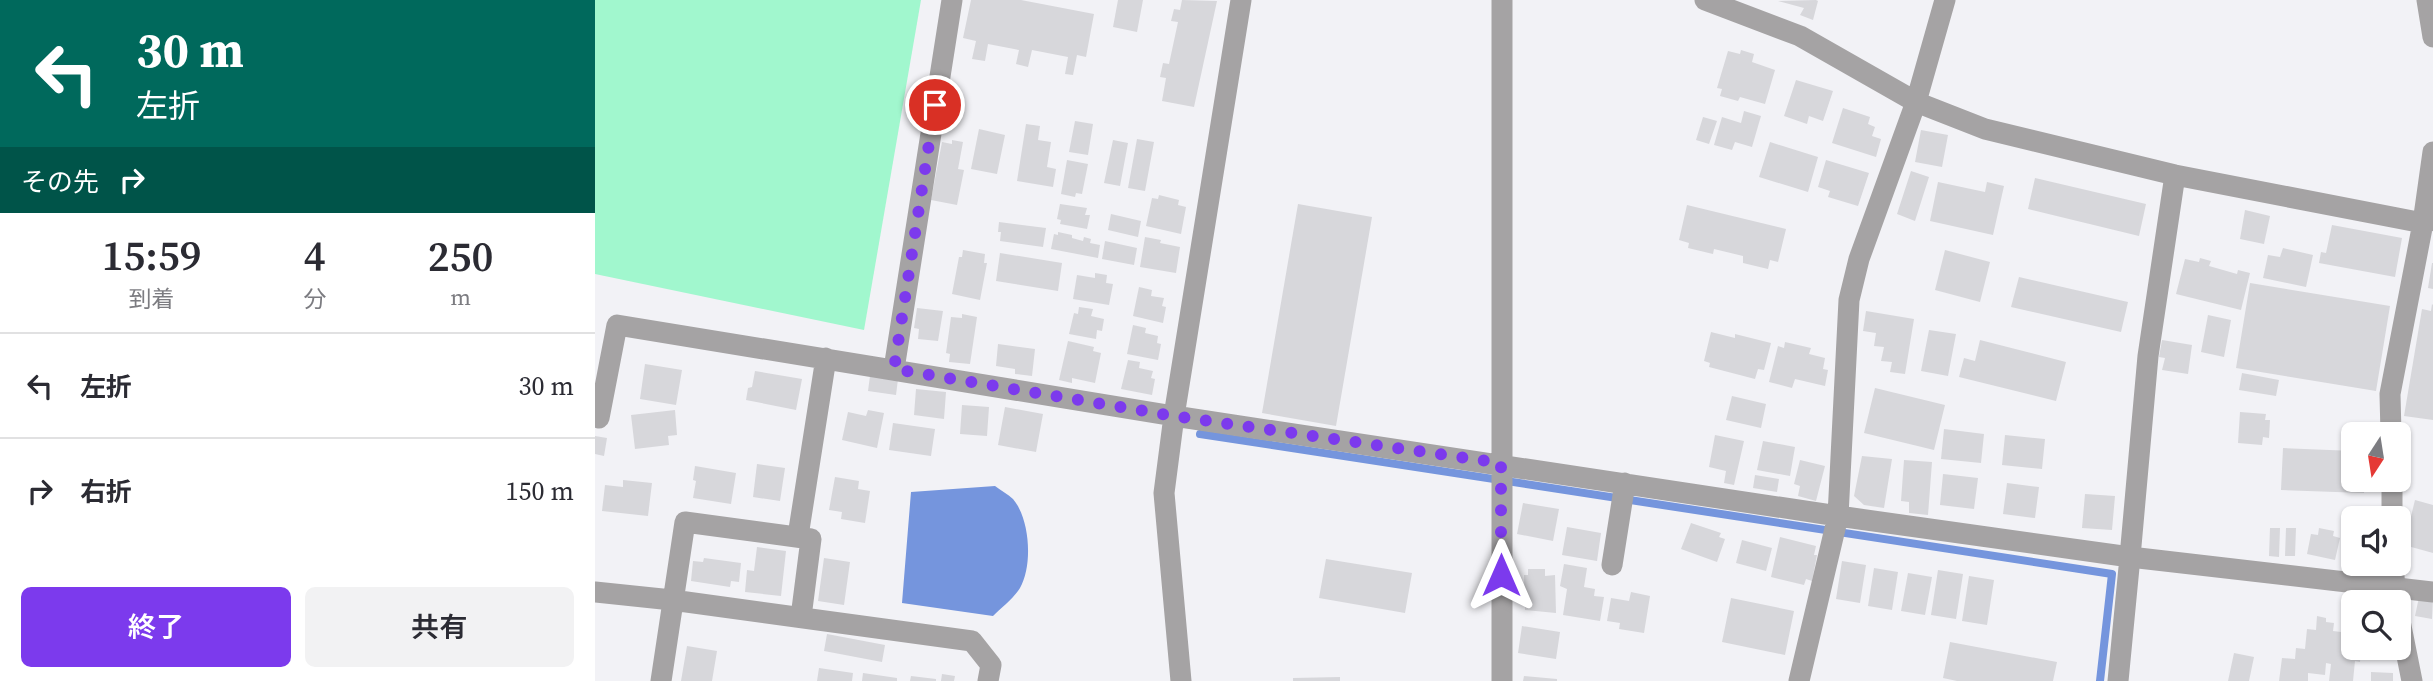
<!DOCTYPE html>
<html lang="ja">
<meta charset="utf-8">
<style>
:root{--surface:#fff;--page:#f2f2f3;--text:#2b2b33;--muted:#7c7c81;--line:#e1e1e2;--accent:#7c3aed}
body{margin:0;font-family:"Source Serif 4","Noto Sans JP",serif;background:var(--page);color:var(--text);height:100vh;display:flex;flex-direction:column;font-size:26px;white-space:nowrap}
*{box-sizing:border-box;margin:0}
p{font-size:23px;color:var(--muted)}
.icon{flex:none;width:38px;height:38px;fill:none;stroke:currentColor;stroke-width:2;stroke-linecap:round;stroke-linejoin:round}
.map{position:relative;flex:1;overflow:hidden}
.side{display:flex;flex-direction:column;background:var(--surface);width:595px}
.side>*{flex:none}
.hud{background:#00695c;color:#fff;overflow:hidden}
.needle{width:46px;rotate:192deg}
.buttons{position:absolute;left:1746px;top:422px;display:grid;gap:14px}
.buttons a{display:grid;place-items:center;width:70px;height:70px;border-radius:10px;background:var(--surface);box-shadow:0 2px 5px #0004;font-size:35px}
.pin{position:absolute;display:grid;place-items:center;width:60px;height:60px;color:#fff;margin:-30px;border:4px solid #fff;border-radius:50%;box-shadow:0 2px 7px #0007}
.me{position:absolute;width:77px;margin:-38px;rotate:0deg;stroke-linejoin:round;filter:drop-shadow(0 0 5px #0008)}
.turn{display:flex;align-items:center;gap:24px;height:147px;padding:0 21px;font-size:32px}
.turn .icon{width:91px;height:91px;stroke-width:2.5}
.turn b{display:block;font-size:49px;line-height:60px}
.then{display:flex;align-items:center;height:66px;padding:0 21px;background:#0003;gap:14px;font-size:26px}
.eta{display:flex;justify-content:space-evenly;align-items:center;height:119px;text-align:center}
.eta b{font-size:42px;font-weight:600;line-height:49px}
.action{display:flex;gap:14px;margin-top:auto;padding:14px 21px}
.action a{flex:1;height:80px;border-radius:10px;background:var(--accent);color:#fff;font-size:28px;font-weight:600;line-height:80px;text-align:center}
.action a+a{background:var(--page);color:var(--text)}
ul{padding:0;list-style:none}
li{display:flex;align-items:center;gap:21px;height:105px;padding:0 21px;border-top:2px solid var(--line)}
li div{flex:1}
li b{display:block;font-size:26px}
li em{font-style:normal}
main{display:flex;flex:1;min-height:0}
.map>svg:first-child{display:block}
.green{fill:#a1f7ce}
.water{fill:#7595dd}
.lines{fill:none;stroke-linecap:round;stroke-linejoin:round}
.stream{stroke:#7595dd;stroke-width:8}
.building{fill:#d7d7db}
.minor{stroke:#a5a3a4;stroke-width:21}
.route{stroke:#7c3aed;stroke-width:12;stroke-dasharray:0 21.6}
</style>
<main>
<section class="side">
<div class="hud">
<div class="turn"><svg class="icon" aria-label="left" viewBox="0 0 24 24"><path d="M17 20v-9H6M10 6l-5 5 5 5"/></svg><div><b>30 m</b>左折</div></div>
<div class="then">その先<svg class="icon" aria-label="right" viewBox="0 0 24 24"><path d="M7 20v-9h11M14 6l5 5-5 5"/></svg></div>
</div>
<div class="eta">
<div><b>15:59</b><p>到着</p></div>
<div><b>4</b><p>分</p></div>
<div><b>250</b><p>m</p></div>
</div>
<ul>
<li><svg class="icon" aria-label="left" viewBox="0 0 24 24"><path d="M17 20v-9H6M10 6l-5 5 5 5"/></svg><div><b>左折</b></div><em>30 m</em></li>
<li><svg class="icon" aria-label="right" viewBox="0 0 24 24"><path d="M7 20v-9h11M14 6l5 5-5 5"/></svg><div><b>右折</b></div><em>150 m</em></li>
</ul>
<div class="action"><a>終了</a><a>共有</a></div>
</section>
<div class="map">
<svg width="1838" height="681" viewBox="0 0 1838 681">
<rect width="100%" height="100%" fill="#f2f2f6"/>
<path class="green" d="M0,0H326L269,330L0,274Z"/>
<path class="water" d="M400,486C405,490 413,494 418,499C435,519 438,565 425,588C419,598 406,608 398,616L307,603L316,492Z"/>
<g class="lines">
<path class="stream" d="M605,434L1517,574L1505,681"/>
</g>
<path class="building" d="M376,0H426L499,14L491,57L482,55L478,75L470,74L473,57L437,50L433,67L421,64L424,50L393,44L390,61L377,59L381,41L368,38Z
M523,0H548L542,32L518,27Z
M587,0L622,1L599,107L567,101L571,78L565,77L568,63L574,64L583,22L576,21L579,9L585,10Z
M1221,0L1223,1L1218,20L1205,15L1209,8L1183,1Z
M1146,50L1159,54L1157,62L1180,70L1170,104L1145,97L1143,101L1125,96L1127,89L1122,88L1133,51L1145,54Z
M1201,80L1238,91L1228,121L1214,116L1212,124L1189,116Z
M1248,108L1275,117L1273,124L1280,127L1277,136L1286,139L1281,157L1237,143Z
M1149,111L1166,116L1157,147L1140,142L1137,150L1119,145L1127,117L1146,123Z
M1108,117L1122,121L1114,144L1101,140Z
M480,121L498,124L493,155L474,152Z
M431,124L445,126L443,140L456,142L452,167L461,169L458,187L422,181Z
M384,129L410,135L402,174L376,169Z
M1326,130L1353,135L1347,167L1320,162Z
M542,139L559,142L550,191L533,188Z
M357,140L368,142L363,169L369,170L362,205L336,200L347,142L357,144Z
M518,140L533,143L525,186L509,183Z
M1175,142L1223,157L1213,192L1164,177Z
M472,160L493,164L487,194L481,193L480,197L466,194Z
M1231,160L1274,173L1263,206L1233,197L1235,191L1223,187Z
M1316,171L1334,177L1320,221L1302,214Z
M1440,178L1551,204L1544,236L1433,209Z
M1343,182L1390,192L1392,182L1409,186L1398,235L1335,221Z
M564,195L584,200L583,205L591,207L586,234L551,226L557,198L563,199Z
M465,204L492,208L490,215H495L492,229L465,224L466,220L462,219Z
M703,204L777,217L741,426L667,413Z
M1092,205L1191,229L1183,262L1175,260L1173,269L1148,263V256L1119,249L1118,254L1093,248L1094,243L1084,240Z
M1650,210L1675,216L1669,244L1645,239Z
M516,214L546,221L543,237L513,230Z
M404,222L451,228L448,247L405,241L406,232H403Z
M1737,225L1807,238L1800,277L1724,263L1726,252L1731,253Z
M463,232L477,235V238L488,241L489,237L496,239L495,243L505,245L503,258L456,249L459,234L463,235Z
M550,237L566,240L565,243L585,247L581,273L545,267Z
M510,241L542,248L539,265L507,259Z
M1688,248L1718,255L1711,287L1668,278L1673,255L1685,257Z
M368,250L390,254L389,263H392L385,300L357,294L364,257H367Z
M1350,250L1395,262L1385,302L1340,290Z
M405,253L467,263L463,291L401,281Z
M1605,258L1616,261L1614,266L1642,274L1643,270L1655,273L1646,310L1581,294L1590,259L1604,262Z
M1837,263H1838V289L1833,288Z
M500,273L512,275L511,283L518,284L514,305L478,299L482,275L500,278Z
M1424,277L1533,302L1526,332L1416,307Z
M1655,283L1795,306L1781,391L1641,368Z
M544,287L557,290L556,296L569,298L567,306L571,307L568,323L538,316Z
M1837,304L1838,305V420L1809,416L1827,309L1836,311Z
M484,307L498,309L496,316L509,319L507,331L502,330L501,339L474,334L479,313L483,314Z
M322,308L348,311L343,341L323,339L324,329L319,328Z
M1271,311L1319,319L1310,374L1295,372L1297,362L1286,361L1289,347L1279,346L1281,333L1268,331Z
M367,314L382,317L375,364L354,362L355,354L351,353L356,317L367,318Z
M1613,315L1636,320L1629,357L1606,352Z
M538,325L551,328L550,333L563,336L562,343L566,344L563,360L532,354Z
M1334,330L1361,334L1353,376L1326,371Z
M1116,332L1140,338V334L1176,343L1169,370L1163,369L1160,379L1114,367L1115,363L1109,361Z
M1385,340L1471,362L1461,401L1364,377L1369,358L1380,361Z
M1567,340L1597,345L1593,374L1567,370L1570,358L1564,357Z
M473,341L499,347L498,351L506,353L500,383L477,378V383L464,380Z
M1190,342L1216,348L1214,354L1230,358L1228,369L1233,370L1230,386L1200,379L1197,388L1174,382L1183,346L1189,348Z
M403,344L440,349L437,376L420,374V369L401,366Z
M533,360L545,362L544,368L558,371L556,378L560,379L557,395L526,389Z
M50,364L87,370L81,405L45,399Z
M160,371L207,379L201,410L151,400L153,388L157,387Z
M1647,373L1684,380L1681,396L1644,390Z
M275,376L303,379L301,395L273,391Z
M1280,388L1350,405L1339,450L1269,433Z
M321,389L351,392L349,419L319,415Z
M1137,396L1171,404L1166,428L1131,420Z
M367,405L394,407L392,436L365,434Z
M410,407L448,414L441,452L403,445Z
M80,410L82,435L73,436L74,445L40,449L36,415Z
M273,410L289,413L282,448L247,440L253,412L271,416Z
M1645,412L1671,414L1670,420H1675L1674,438L1668,437L1667,445L1643,443Z
M298,423L340,429L336,456L294,450Z
M1349,429L1389,434L1386,463L1346,459Z
M1120,435L1149,441L1139,485L1129,483L1131,471L1114,467Z
M1410,435L1450,439L1447,469L1407,465Z
M0,436L12,438L9,456L0,454Z
M1168,441L1200,447L1195,476L1162,470Z
M1688,448L1759,451V480H1770L1769,493L1686,490Z
M1267,456L1297,459L1289,508L1269,505L1259,496Z
M1205,460L1230,466L1221,501L1203,496L1205,486L1199,484Z
M1309,460L1337,462L1333,515L1314,513V502L1306,501Z
M162,464L190,468L185,501L158,497Z
M100,466L141,473L136,504L98,498L101,481L98,480Z
M1348,474L1383,478L1379,509L1345,505Z
M1160,475L1184,479L1182,492L1158,488Z
M240,477L264,481L263,489L275,491L270,523L246,519L247,512L234,510Z
M28,480L57,483L53,516L7,511L10,485L28,487Z
M1412,483L1444,487L1440,518L1408,514Z
M1490,494L1520,496L1517,530L1487,528Z
M1820,500L1838,505V553L1809,545Z
M928,503L964,509L958,541L922,534Z
M1096,523L1126,533L1124,537L1130,539L1122,562L1086,549Z
M972,527L1006,533L1002,561L967,555Z
M1675,528H1685L1684,557L1674,556Z
M1691,528H1701L1700,556H1690Z
M1724,528L1739,531L1738,536L1745,538L1740,560L1712,554L1716,534L1723,535Z
M1185,537L1221,546L1219,555H1222L1217,581L1211,579L1209,585L1176,577Z
M1147,540L1177,548L1171,571L1141,563Z
M162,547L191,551L186,596L150,592L152,570L159,571Z
M109,558L146,563L144,582L136,581L135,587L96,581L98,561L108,562Z
M229,558L255,562L249,605L223,601Z
M731,559L817,573L810,613L724,598Z
M1247,561L1271,565L1265,603L1241,599Z
M969,564L992,568L989,587L1000,589L999,596L1009,597L1005,621L968,615L972,589L965,586Z
M1279,568L1303,572L1297,610L1273,606Z
M933,569H950V576L960,575L961,613L930,610L929,575H933Z
M1343,570L1368,574L1361,619L1336,615Z
M1313,573L1337,577L1330,615L1306,611Z
M1374,576L1399,580L1392,625L1367,621Z
M1036,592L1055,596L1049,633L1024,629L1025,623L1012,621L1016,598L1034,601Z
M1824,597L1838,599L1837,619L1820,616Z
M1136,598L1199,611L1190,655L1127,642Z
M1722,616L1731,618V622L1739,623L1738,631L1754,633L1755,619L1759,620V648L1766,650L1765,662L1760,661L1758,681H1734L1736,664L1731,663L1730,675L1713,673V681H1684L1687,658L1700,659L1701,648L1710,649L1712,629L1721,630Z
M927,626L965,632L961,659L923,653Z
M232,634L290,645L287,662L229,651Z
M1355,642L1462,662L1458,681H1362L1348,678Z
M92,646L122,651L117,681H86Z
M1639,653L1659,657L1654,681H1633Z
M224,668L258,673L257,681H222Z
M1776,672L1798,673V681H1776Z
M268,673L302,678V681H267Z
M347,674L360,676L359,681H346Z
M316,676L341,679V681H315Z
M929,676L962,679V681H928Z
M745,677V681H698V678Z"/>
<g class="lines">
<path class="minor" d="M646,0L579,416L1243,516L1535,557L1523,681
M1110,0L1205,36L1321,102L1390,129L1580,175L1828,223L1838,220
M1832,0L1838,37
M1580,175L1553,356L1535,557L1838,592
M299,369L357,0
M0,417L4,418L22,325L579,416L569,493L586,681
M1796,434L1795,394L1828,223L1838,152
M1797,480V518
M203,536L231,358
M1798,564L1801,600
M1017,565L1030,483
M0,592L77,600L377,641L396,665L393,681
M1804,616L1817,681
M66,681L90,522L216,539L206,617
M907,681V0
M1204,681L1243,516L1254,300L1264,259L1321,102L1350,0"/>
</g>
<g class="lines">
<path class="route" d="M340,105L299,369L579,416L906,463V575"/>
</g>
</svg>
<div class="buttons">
<a><svg class="needle" viewBox="-14 -14 28 28"><path d="M0-13l5 13h-10z" fill="#e53935"/><path d="M0 13l5-13h-10z" fill="#7c7c81"/></svg></a>
<a><svg class="icon" aria-label="sound" viewBox="0 0 24 24"><path d="M4 9h4l5-4v14l-5-4H4zM17 9q2 3 0 6"/></svg></a>
<a><svg class="icon" aria-label="search" viewBox="0 0 24 24"><circle cx="10" cy="10" r="6"/><path d="M15 15l6 6"/></svg></a>
</div>
<div class="pin" style="left:340px;top:105px;background:#d93025"><svg class="icon" aria-label="arrive" viewBox="0 0 24 24"><path d="M6 21V4h12l-3 4 3 4H6"/></svg></div>
<svg class="me" style="left:906px;top:575px" viewBox="-20 -20 40 40"><path d="M0-17L14 15 0 8-14 15z" fill="#7c3aed" stroke="#fff" stroke-width="4"/></svg>
</div>
</main>
